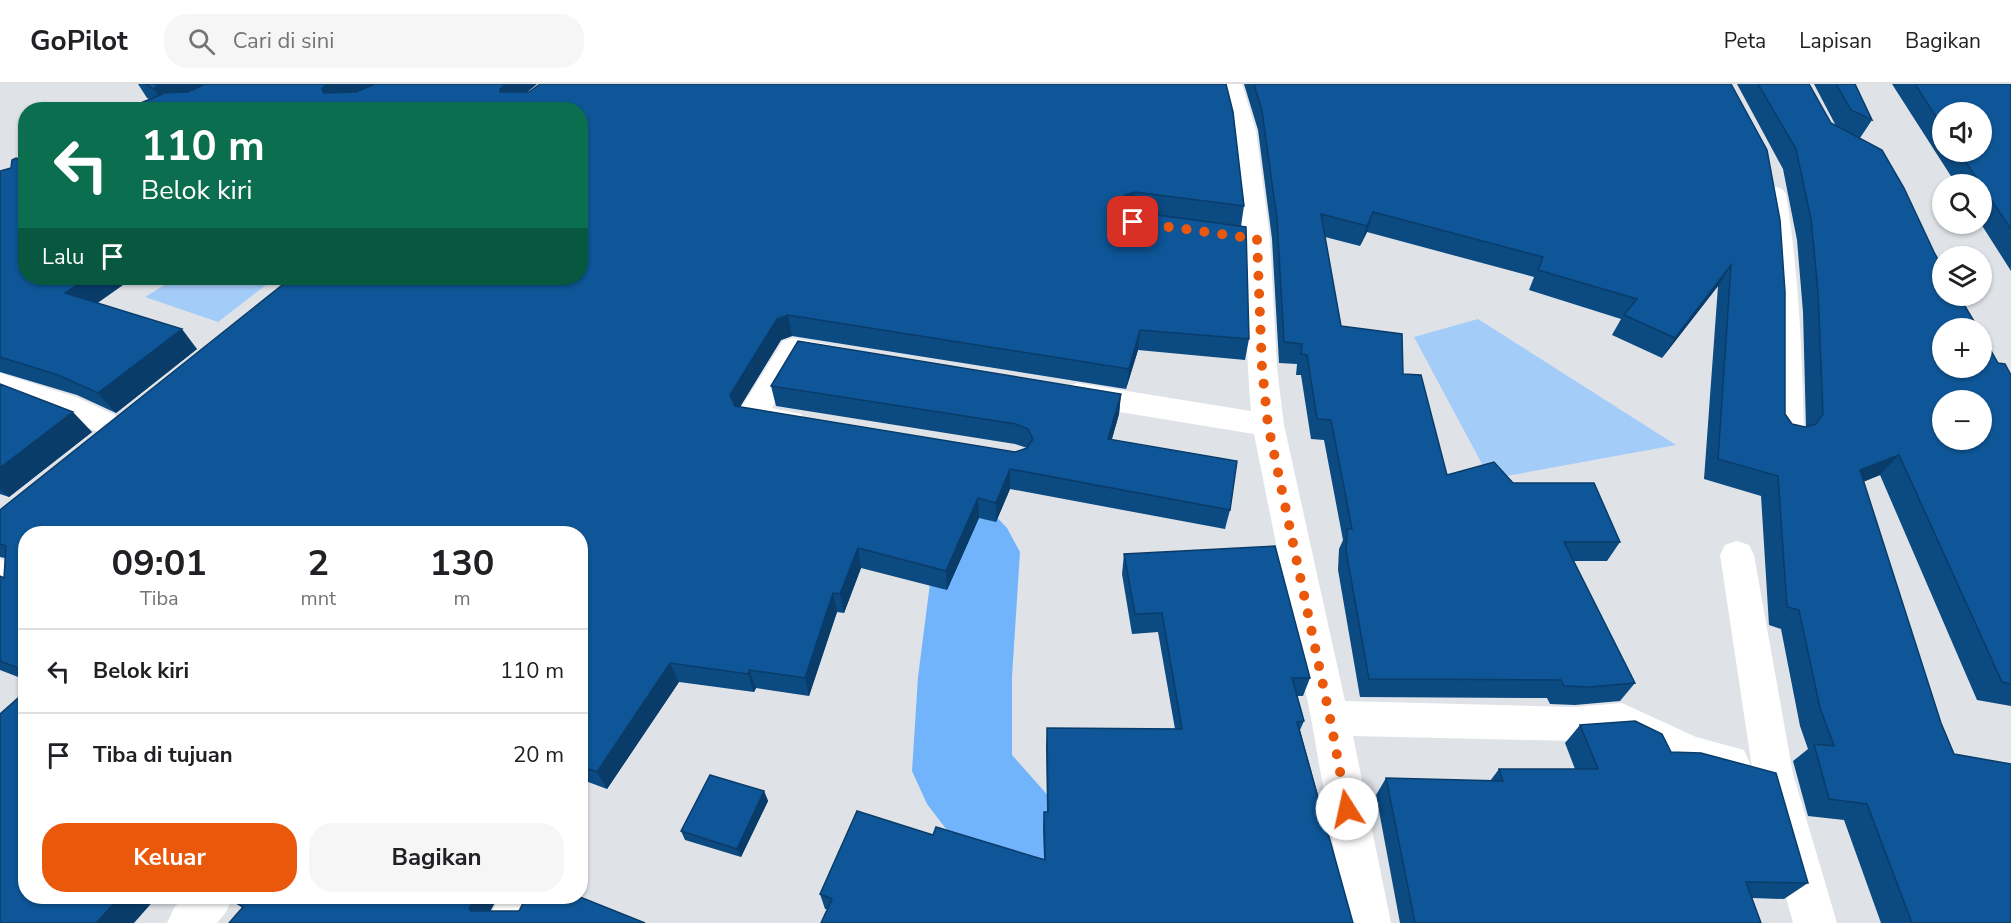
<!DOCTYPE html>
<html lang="id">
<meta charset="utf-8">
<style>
:root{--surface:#fff;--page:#f6f6f6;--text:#202124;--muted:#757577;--line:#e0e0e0;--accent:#ea580c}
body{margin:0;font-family:"Nunito Sans",sans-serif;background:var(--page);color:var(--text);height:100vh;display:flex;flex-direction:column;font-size:22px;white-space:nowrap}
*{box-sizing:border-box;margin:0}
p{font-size:20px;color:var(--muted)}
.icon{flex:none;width:33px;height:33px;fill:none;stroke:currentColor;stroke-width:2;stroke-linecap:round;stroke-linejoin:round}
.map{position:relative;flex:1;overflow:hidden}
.panel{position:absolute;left:18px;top:442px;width:570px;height:378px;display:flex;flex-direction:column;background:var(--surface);border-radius:24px;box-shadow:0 2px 4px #0004}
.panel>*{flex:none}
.hud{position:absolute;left:18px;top:18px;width:570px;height:183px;border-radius:24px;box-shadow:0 2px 4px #0004;background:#0b6e4f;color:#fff;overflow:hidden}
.tools{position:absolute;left:1932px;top:18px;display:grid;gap:12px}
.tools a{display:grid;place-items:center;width:60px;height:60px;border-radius:50%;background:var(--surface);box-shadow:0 2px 4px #0004;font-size:30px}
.pin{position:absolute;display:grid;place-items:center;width:51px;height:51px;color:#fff;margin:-26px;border-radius:12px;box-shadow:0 3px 9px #0006}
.me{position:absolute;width:66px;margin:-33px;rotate:350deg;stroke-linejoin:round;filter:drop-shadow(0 0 4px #0008)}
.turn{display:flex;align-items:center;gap:21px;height:126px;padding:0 24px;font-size:27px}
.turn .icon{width:78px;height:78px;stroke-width:2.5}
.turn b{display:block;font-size:42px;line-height:51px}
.then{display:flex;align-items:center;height:57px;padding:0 24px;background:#0003;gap:12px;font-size:22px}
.eta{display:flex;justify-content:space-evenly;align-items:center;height:102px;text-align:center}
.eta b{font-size:36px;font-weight:700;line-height:42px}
.primary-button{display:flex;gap:12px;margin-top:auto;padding:12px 24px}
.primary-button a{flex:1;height:69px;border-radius:24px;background:var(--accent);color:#fff;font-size:24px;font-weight:700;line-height:69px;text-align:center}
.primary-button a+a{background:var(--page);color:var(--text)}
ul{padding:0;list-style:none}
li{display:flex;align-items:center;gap:18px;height:84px;padding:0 24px;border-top:2px solid var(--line)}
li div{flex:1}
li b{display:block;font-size:22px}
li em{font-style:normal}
header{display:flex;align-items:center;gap:36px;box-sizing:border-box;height:84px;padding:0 30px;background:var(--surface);border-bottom:2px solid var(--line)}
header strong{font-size:28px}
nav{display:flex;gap:33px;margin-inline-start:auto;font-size:21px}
.search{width:420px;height:54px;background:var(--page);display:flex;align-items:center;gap:15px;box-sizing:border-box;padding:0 21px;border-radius:24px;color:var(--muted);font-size:22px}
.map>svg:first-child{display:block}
.green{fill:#a4ccf9}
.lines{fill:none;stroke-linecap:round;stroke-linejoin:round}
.river{fill:#72b4fc;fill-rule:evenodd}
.minor{fill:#fff;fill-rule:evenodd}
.wall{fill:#0c4a82;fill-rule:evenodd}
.shaded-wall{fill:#0a3c6a}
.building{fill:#0e5697;stroke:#0a3c6a;stroke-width:1.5;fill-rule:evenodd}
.route{stroke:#ea580c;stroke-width:10;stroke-dasharray:0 18}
</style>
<header>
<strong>GoPilot</strong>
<div class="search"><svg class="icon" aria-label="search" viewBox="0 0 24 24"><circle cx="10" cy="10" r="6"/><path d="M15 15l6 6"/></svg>Cari di sini</div>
<nav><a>Peta</a><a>Lapisan</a><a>Bagikan</a></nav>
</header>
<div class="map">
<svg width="2011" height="839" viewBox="0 0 2011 839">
<rect width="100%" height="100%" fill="#dfe3e8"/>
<path class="green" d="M176,194H275L218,238L145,213Z
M1478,235L1676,361L1490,395L1414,253Z"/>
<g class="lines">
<path class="river" d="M919,393L948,402L990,426L1007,444L1020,468L1012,593V671L1060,725L1092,773L1108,811L1096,839H984L995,813L986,797L927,720L912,687L918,593L933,476L905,457L864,458L835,449L823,426L835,403L864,394Z"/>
<path class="minor" d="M1220,0H1242L1256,47L1270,155L1277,284L1284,341L1345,617L1575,623L1622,619L1696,653L1744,666L1750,679L1744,692L1730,697L1690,688L1619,653L1575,657L1353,652L1391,839H1347L1311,634L1254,350L1077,321L1066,317L1062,310L1066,303L1077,299L1251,327C1243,234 1247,141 1232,49C1230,32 1224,16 1220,0Z
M1773,102L1782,105L1786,110C1799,190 1802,269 1804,350L1799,358L1788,361L1777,358L1772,350L1770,200L1760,110L1764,105Z
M793,254L847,264L852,271L847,278L837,281L801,275L772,324L801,330L805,338L801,346L790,349L741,340L737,332L741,324L783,257Z
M0,289L76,313L130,338L135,346L130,354L119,357L54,329L0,310Z
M1737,457L1749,461L1754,471L1793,690L1837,839H1793L1753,690L1720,471L1725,461Z
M0,475L26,483V511L0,503Z
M183,813H233L226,828L217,839H167L174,824Z
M499,813H546L533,839H486Z"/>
</g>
<path class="wall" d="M138,0H537L527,8L1244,122L1241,142L1249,255L1245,276L1138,266L1126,305L792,252L781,256L740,323L1015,368L1027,364L1015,360L776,322L771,302L1121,310L1119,330L1112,355L1230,426L1225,445L1010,405L996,438L979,434L947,506L861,484L844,529L837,528L809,612L756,604L754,608L679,598L607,705L580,695V450H26V596L0,586V492L4,494L5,474L0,473V426L304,197L580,26H140L136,21L149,15L147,14Z
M1244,0H1730L1785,330L1792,340L1805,343H1806L1803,228L1797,156L1783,85L1737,0H1809L1831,39L1836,42L1814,0H1855L1872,36L1860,54L1934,168L1998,279L2011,291V622L1977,616L1880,391L1863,398L1941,639L2011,839H1881L1844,736L1808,732L1793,677L1808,665L1800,642L1781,545L1769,541L1761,412L1704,395L1718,202L1662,274L1612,251L1621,235L1529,206L1534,193L1367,148L1360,162L1325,153L1341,242L1403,290L1447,391L1513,399L1620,458L1607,477H1574L1635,599L1620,617L1575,621L1550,620L1547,614L1360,613L1338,486L1339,465L1343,456L1324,356L1311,355L1301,291H1296L1297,280L1279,279L1272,155L1258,46Z
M1892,0H2011V187L1981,140L1982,100H1956ZM1942,28L1982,68H1942Z
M0,87L97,219L197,265L116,329L77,311L0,288Z
M0,300L92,348L9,413L0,410Z
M1124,470L1310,594L1303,612H1297L1304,637L1300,646L1353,839L825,825L820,810L933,751L1044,775L1043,744L1044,728H1047L1046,662L1047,644L1175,645L1158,548L1132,550L1122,490Z
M1580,641L1671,668L1808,799L1784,815L1752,814L1761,839H1400L1376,711L1386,694L1490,697L1499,685H1575L1565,659Z
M764,707L768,717L741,773L685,756L681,747Z"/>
<path class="shaded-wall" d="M158,0H210L171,19L161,9L169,22L167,25L154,5Z
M326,0H378L332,25L322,5Z
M506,0H537L508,24L500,8V5Z
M1135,108L1133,128L1123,131L1120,118L1125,111Z
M1373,128L1367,148L1360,162L1367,142Z
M1731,181L1718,202L1662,274L1675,254Z
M88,194H133L82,230L65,209Z
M788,231L792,252L781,256L735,331L730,311L777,235Z
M182,245L197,265L116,329L98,309Z
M1140,246L1138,266L1126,305L1129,285Z
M1121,310L1119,330L1106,375L1108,355Z
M73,328L92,348L9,413L0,405V384Z
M1899,371L1880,391L1842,406L1860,386Z
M1010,385V405L996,438V419Z
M978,414L979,434L947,506L946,487Z
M858,464L861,484L844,529L840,510Z
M833,509L837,528L809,612L805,594Z
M670,579L679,598L607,705L597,688Z
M749,586L756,604L754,608L748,590Z
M764,707L768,717L741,773L737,765Z
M120,813H157L134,839H96Z
M475,813H498L484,839L469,825Z"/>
<path class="building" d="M145,0H158L154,5Z
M205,0H326L322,5L324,9L356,8L375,0H506L500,5V8H529L540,0H1226L1233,28L1244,122L1135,108L1125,111L1120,118L1125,125L1135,128L1246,143L1249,255L1140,246L1129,285L788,231L777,235L730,311L735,322L1015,368L1027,364L1033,355L1028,345L1016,340L771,302L798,257L1121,310L1108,355L1237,377L1230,426L1010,385L996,419L978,414L946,487L858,464L840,510L833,509L805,594L749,586L748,590L670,579L597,688L580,682V450H26V587L0,577V492L4,494L6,462L0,460V426L291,194L304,197L308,194H580V26H144L136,21L163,10L161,9L188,8Z
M1254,0H1731L1767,66L1780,136L1785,208V330L1792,340L1805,343L1816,340L1823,330L1818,208L1811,135L1796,65L1758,0H1809L1831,39L1882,66L1904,104L1934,168L1942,183V212H1959L1978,244H1942V284H1982V251L1998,279L2005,280L2011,291V600L2002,598L1899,371L1860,386L1941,639L1954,670L2011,680V839H1912L1867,720L1829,715L1814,660L1834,662L1820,624L1799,526L1787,523L1778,392L1718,375L1731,181L1675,254L1624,231L1637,215L1538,186L1543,173L1373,128L1367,142L1321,130L1341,242L1402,250L1403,290L1421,291L1447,391L1494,378L1513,399H1594L1620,458H1564L1635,599L1589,603L1564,602L1561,596L1369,595L1346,467L1347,445H1352L1331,336L1317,335L1307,271L1301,270L1302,260L1284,258L1277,135L1262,27ZM1942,316H1982V356H1942Z
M1836,0H1855L1872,36L1851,26Z
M1915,0H2011V145L1959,68H1982V28H1942V42Z
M16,74L26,79V194H88L65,209L182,245L98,309L58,291L0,273V87L11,84L12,76Z
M0,300L73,328L0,384Z
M1275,462L1310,594H1292L1304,637L1297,638L1353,839H821L832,815L820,810L857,727L933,751L936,743L1045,776L1044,728H1048L1047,644L1182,645L1162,529L1135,530L1124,470Z
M26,607V813H120L96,839H0V630Z
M1635,637L1662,650L1671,668L1701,669L1776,689L1808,799L1746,798L1761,839H1415L1386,694L1503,697L1499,685H1598L1580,641Z
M710,691L764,707L737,765L681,747Z
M244,813H475L469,825L471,827H519L526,813H580L645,839H229L243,823L238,820Z"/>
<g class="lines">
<path class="route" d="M1133,138L1257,155L1262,284L1268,341L1330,634L1347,725"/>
</g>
</svg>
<div class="tools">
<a><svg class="icon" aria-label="sound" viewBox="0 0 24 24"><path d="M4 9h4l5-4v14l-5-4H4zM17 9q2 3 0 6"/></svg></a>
<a><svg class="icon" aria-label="search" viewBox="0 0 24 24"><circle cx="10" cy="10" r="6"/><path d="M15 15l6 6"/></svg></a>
<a><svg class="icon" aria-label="layers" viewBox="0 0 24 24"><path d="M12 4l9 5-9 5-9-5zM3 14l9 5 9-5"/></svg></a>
<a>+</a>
<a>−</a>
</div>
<div class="pin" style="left:1133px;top:138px;background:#d93025"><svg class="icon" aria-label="arrive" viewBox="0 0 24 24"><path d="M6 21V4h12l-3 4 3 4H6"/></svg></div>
<svg class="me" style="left:1347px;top:725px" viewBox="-20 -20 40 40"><circle r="19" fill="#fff"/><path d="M0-13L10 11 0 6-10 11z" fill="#ea580c"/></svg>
<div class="hud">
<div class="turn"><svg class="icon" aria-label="left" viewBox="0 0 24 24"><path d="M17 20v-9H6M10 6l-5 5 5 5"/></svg><div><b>110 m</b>Belok kiri</div></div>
<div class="then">Lalu<svg class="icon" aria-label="arrive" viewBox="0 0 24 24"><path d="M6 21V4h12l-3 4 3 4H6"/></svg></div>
</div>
<section class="panel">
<div class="eta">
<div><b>09:01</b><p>Tiba</p></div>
<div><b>2</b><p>mnt</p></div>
<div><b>130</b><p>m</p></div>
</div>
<ul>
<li><svg class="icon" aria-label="left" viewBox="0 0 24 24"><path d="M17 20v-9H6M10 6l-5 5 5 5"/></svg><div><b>Belok kiri</b></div><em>110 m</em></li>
<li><svg class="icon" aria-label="arrive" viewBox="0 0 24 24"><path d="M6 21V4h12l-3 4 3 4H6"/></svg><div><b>Tiba di tujuan</b></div><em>20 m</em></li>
</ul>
<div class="primary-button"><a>Keluar</a><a>Bagikan</a></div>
</section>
</div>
